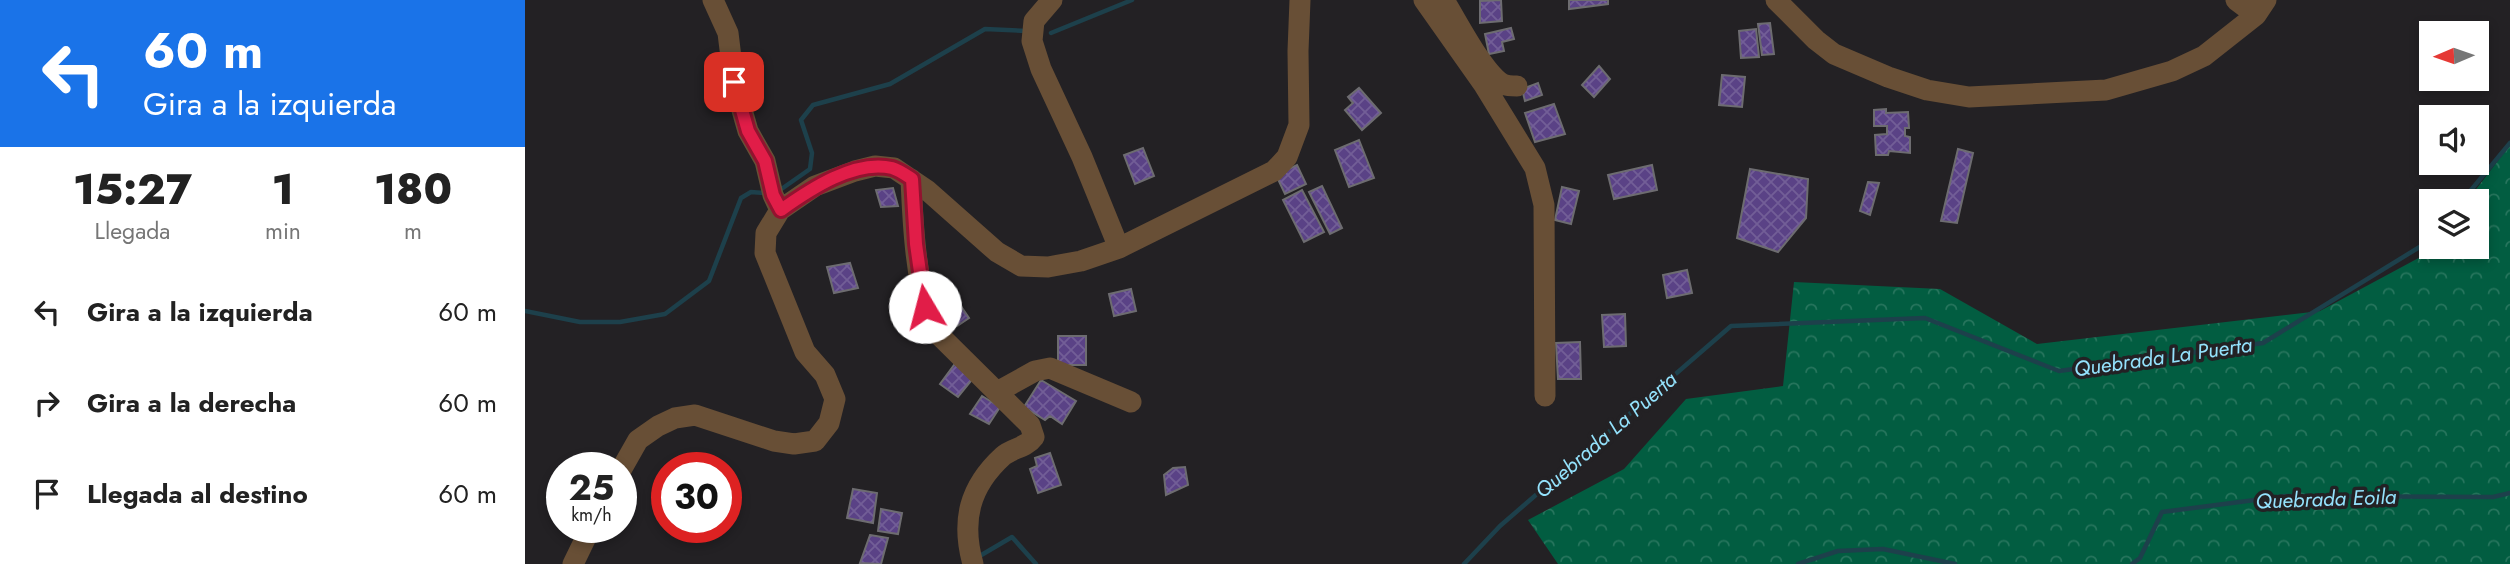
<!DOCTYPE html>
<html lang="es">
<style>
:root{--surface:#fff;--page:#f6f6f6;--text:#222;--muted:#767676}
body{margin:0;font-family:Jost,sans-serif;background:var(--page);color:var(--text);height:100vh;display:flex;flex-direction:column;font-size:26px;white-space:nowrap}
*{box-sizing:border-box;margin:0}
p{font-size:23px;color:var(--muted)}
.icon{flex:none;width:38px;height:38px;fill:none;stroke:currentColor;stroke-width:2;stroke-linecap:round;stroke-linejoin:round}
.map{position:relative;flex:1;overflow:hidden}
.panel{display:flex;flex-direction:column;background:var(--surface);width:525px}
.panel>*{flex:none}
.guide{background:#1a73e8;color:#fff;overflow:hidden}
.needle{width:46px;rotate:268deg}
.tools{position:absolute;left:1894px;top:21px;display:grid;gap:14px}
.tools a{display:grid;place-items:center;width:70px;height:70px;border-radius:0px;background:var(--surface);box-shadow:0 4px 10px #0003;font-size:35px}
.speed{position:absolute;left:21px;top:452px;display:flex;gap:14px;font-size:35px;font-weight:700;text-align:center}
.speed>*{display:grid;place-content:center;width:91px;height:91px;border-radius:50%;background:var(--surface);box-shadow:0 4px 10px #0003;line-height:1}
.speed small{font-size:18px;font-weight:400}
.speed .limit{border:10px solid #d22;background:#fff;color:#111}
.pin{position:absolute;display:grid;place-items:center;width:60px;height:60px;color:#fff;margin:-30px;border-radius:14px;box-shadow:0 4px 10px #0006}
.me{position:absolute;width:77px;margin:-38px;rotate:352deg;stroke-linejoin:round;filter:drop-shadow(0 0 5px #0008)}
.turn{display:flex;align-items:center;gap:24px;height:147px;padding:0 28px;font-size:32px}
.turn .icon{width:91px;height:91px;stroke-width:2.5}
.turn b{display:block;font-size:49px;line-height:60px}
.eta{display:flex;justify-content:space-evenly;align-items:center;height:119px;text-align:center}
.eta b{font-size:42px;font-weight:800;line-height:49px}
ul{padding:0;list-style:none}
li{display:flex;align-items:center;gap:21px;height:91px;padding:0 28px}
li div{flex:1}
li b{display:block;font-size:26px}
li em{font-style:normal}
main{display:flex;flex:1;min-height:0}
.map>svg:first-child{display:block}
.forest{fill:url(#forest-crowns)}
.lines{fill:none;stroke-linecap:round;stroke-linejoin:round}
.stream{stroke:#1d404b;stroke-width:4.5}
.building{fill:url(#building-cross-hatch);stroke:#6d6c70;stroke-width:2}
.minor{stroke:#684f36;stroke-width:21}
.route-casing{stroke:#92132f;stroke-width:18}
.route{stroke:#e11d48;stroke-width:12}
.labels{text-anchor:middle;dominant-baseline:central;stroke-width:7;stroke-linejoin:round;paint-order:stroke}
.water-label{font-size:21px;font-style:italic;fill:#94e2fc;stroke:#232124}
</style>
<main>
<section class="panel">
<div class="guide">
<div class="turn"><svg class="icon" aria-label="left" viewBox="0 0 24 24"><path d="M17 20v-9H6M10 6l-5 5 5 5"/></svg><div><b>60 m</b>Gira a la izquierda</div></div>
</div>
<div class="eta">
<div><b>15:27</b><p>Llegada</p></div>
<div><b>1</b><p>min</p></div>
<div><b>180</b><p>m</p></div>
</div>
<ul>
<li><svg class="icon" aria-label="left" viewBox="0 0 24 24"><path d="M17 20v-9H6M10 6l-5 5 5 5"/></svg><div><b>Gira a la izquierda</b></div><em>60 m</em></li>
<li><svg class="icon" aria-label="right" viewBox="0 0 24 24"><path d="M7 20v-9h11M14 6l5 5-5 5"/></svg><div><b>Gira a la derecha</b></div><em>60 m</em></li>
<li><svg class="icon" aria-label="arrive" viewBox="0 0 24 24"><path d="M6 21V4h12l-3 4 3 4H6"/></svg><div><b>Llegada al destino</b></div><em>60 m</em></li>
</ul>
</section>
<div class="map">
<svg width="1985" height="564" viewBox="0 0 1985 564">
<defs>
<pattern id="forest-crowns" width="20" height="18" patternUnits="userSpaceOnUse" patternTransform="scale(1.75)"><rect width="20" height="18" fill="#025d41"/><path d="M2 6a3 3 0 1 1 6 0M12 15a3 3 0 1 1 6 0" fill="none" stroke="#27755d"/></pattern>
<pattern id="building-cross-hatch" width="8" height="8" patternUnits="userSpaceOnUse" patternTransform="scale(1.75)"><rect width="8" height="8" fill="#5a4286"/><path d="M0 0l8 8M0 8l8-8" fill="none" stroke="#725e97"/></pattern>
</defs>
<rect width="100%" height="100%" fill="#232124"/>
<path class="forest" d="M1985,145V564H1033L1003,520L1099,469L1161,399L1258,386L1269,282L1415,289L1512,344L1795,311L1901,254L1906,247H1951V201H1942Z"/>
<g class="lines">
<path class="stream" d="M526,33L607,0
M255,190L285,169L287,153L276,120L288,105L365,84L460,29L501,31
M1937,201L1985,143
M0,311L55,322H95L140,314L184,281L216,198L226,192L240,193
M453,557L487,537L511,564
M939,564L975,526L1206,326L1400,318L1534,371L1738,343L1906,240
M1273,564L1313,551L1358,549L1430,564
M1607,564L1615,558L1637,512L1761,496L1968,497L1985,493"/>
</g>
<path class="building" d="M976,0L977,21L955,23V1Z
M1044,0H1083V4L1044,9Z
M1245,23L1249,54L1237,55L1233,24Z
M986,28L989,39L977,42L979,51L964,54L960,34Z
M1231,29L1234,57L1216,58L1214,31Z
M1074,66L1085,79L1069,97L1057,85Z
M1197,75L1220,77L1217,107L1194,105Z
M1013,83L1017,95L1000,101L997,89Z
M834,88L856,113L837,130L820,110L828,103L823,97Z
M1029,104L1040,134L1010,142L1000,113Z
M1361,109V113L1383,112L1384,128H1380V136L1385,137V153L1364,151L1363,155H1351L1350,135L1362,134V126H1349V110Z
M834,140L849,178L824,187L810,150Z
M618,148L629,176L610,184L599,155Z
M1433,149L1448,153L1432,223L1416,221Z
M772,165L781,184L760,194L751,175Z
M1127,165L1132,190L1089,199L1083,175Z
M1225,169L1283,179L1281,218L1253,252L1212,238Z
M1343,182L1354,183L1345,215L1335,211Z
M797,186L817,228L805,234L784,192Z
M1037,187L1054,191L1046,224L1030,220Z
M368,188L373,206L356,207L351,190Z
M777,190L799,232L779,242L758,200Z
M325,263L333,288L309,293L302,267Z
M1162,270L1167,293L1142,298L1138,275Z
M606,289L611,311L589,316L584,294Z
M427,293L444,318L432,326L416,301Z
M1100,314L1101,346L1079,347L1077,315Z
M533,336H561V365H533Z
M1055,342L1056,379H1033L1031,343Z
M432,361L450,376L433,397L415,384Z
M516,380L551,401L537,424L525,416L520,420L499,407Z
M457,396L475,407L464,424L445,414Z
M525,453L536,485L513,493L505,469L512,466L510,458Z
M660,467L663,485L641,495L639,475L648,468Z
M328,489L352,493L348,523L322,518Z
M356,509L377,513L373,534L353,531Z
M345,535L363,538L356,564L335,563Z"/>
<g class="lines">
<path class="minor" d="M188,0L203,33L209,82L223,131L240,161L248,195L255,210
M527,0L509,21L507,41L516,69L557,157L594,248
M899,0L959,85L1010,168L1019,205L1020,396
M919,0C932,21 957,70 976,83C981,86 986,86 992,86
M1251,0L1291,40L1309,54L1363,77L1402,90L1444,97L1581,90L1647,71L1679,56L1731,15L1741,0
M1711,0L1731,15
M386,179C388,228 391,280 406,327L505,425L509,437C501,448 487,448 478,456C444,487 436,521 448,564
M474,391L510,371L525,368L606,402
M96,470L113,440L133,426L150,418L170,415L249,441L269,444L290,441L304,423L310,399L300,375L280,352L240,253L241,233L255,210L290,186L330,171L350,166L369,168L403,191L472,252L496,266L523,267L556,261L594,248L749,171L762,157L774,125L773,51L775,0
M48,564L66,527"/>
</g>
<g class="lines">
<defs>
<path id="route" d="M209,82L223,131L240,161L248,195L256,210C284,190 330,159 367,168C374,170 381,175 387,179L391,244L400,307"/>
</defs>
<use href="#route" class="route-casing"/>
<use href="#route" class="route"/>
</g>
<g class="labels">
<g class="water-label">
<text transform="translate(1638 357) rotate(-8)">Quebrada La Puerta</text>
<text transform="translate(1081 435) rotate(-41)">Quebrada La Puerta</text>
<text transform="translate(1801 499) rotate(-2)">Quebrada Eoila</text>
</g>
</g>
</svg>
<div class="tools">
<a><svg class="needle" viewBox="-14 -14 28 28"><path d="M0-13l5 13h-10z" fill="#e53935"/><path d="M0 13l5-13h-10z" fill="#767676"/></svg></a>
<a><svg class="icon" aria-label="sound" viewBox="0 0 24 24"><path d="M4 9h4l5-4v14l-5-4H4zM17 9q2 3 0 6"/></svg></a>
<a><svg class="icon" aria-label="layers" viewBox="0 0 24 24"><path d="M12 4l9 5-9 5-9-5zM3 14l9 5 9-5"/></svg></a>
</div>
<div class="speed"><div>25<small>km/h</small></div><div class="limit">30</div></div>
<div class="pin" style="left:209px;top:82px;background:#d93025"><svg class="icon" aria-label="arrive" viewBox="0 0 24 24"><path d="M6 21V4h12l-3 4 3 4H6"/></svg></div>
<svg class="me" style="left:400px;top:307px" viewBox="-20 -20 40 40"><circle r="19" fill="#fff"/><path d="M0-13L10 11 0 6-10 11z" fill="#e11d48"/></svg>
</div>
</main>
